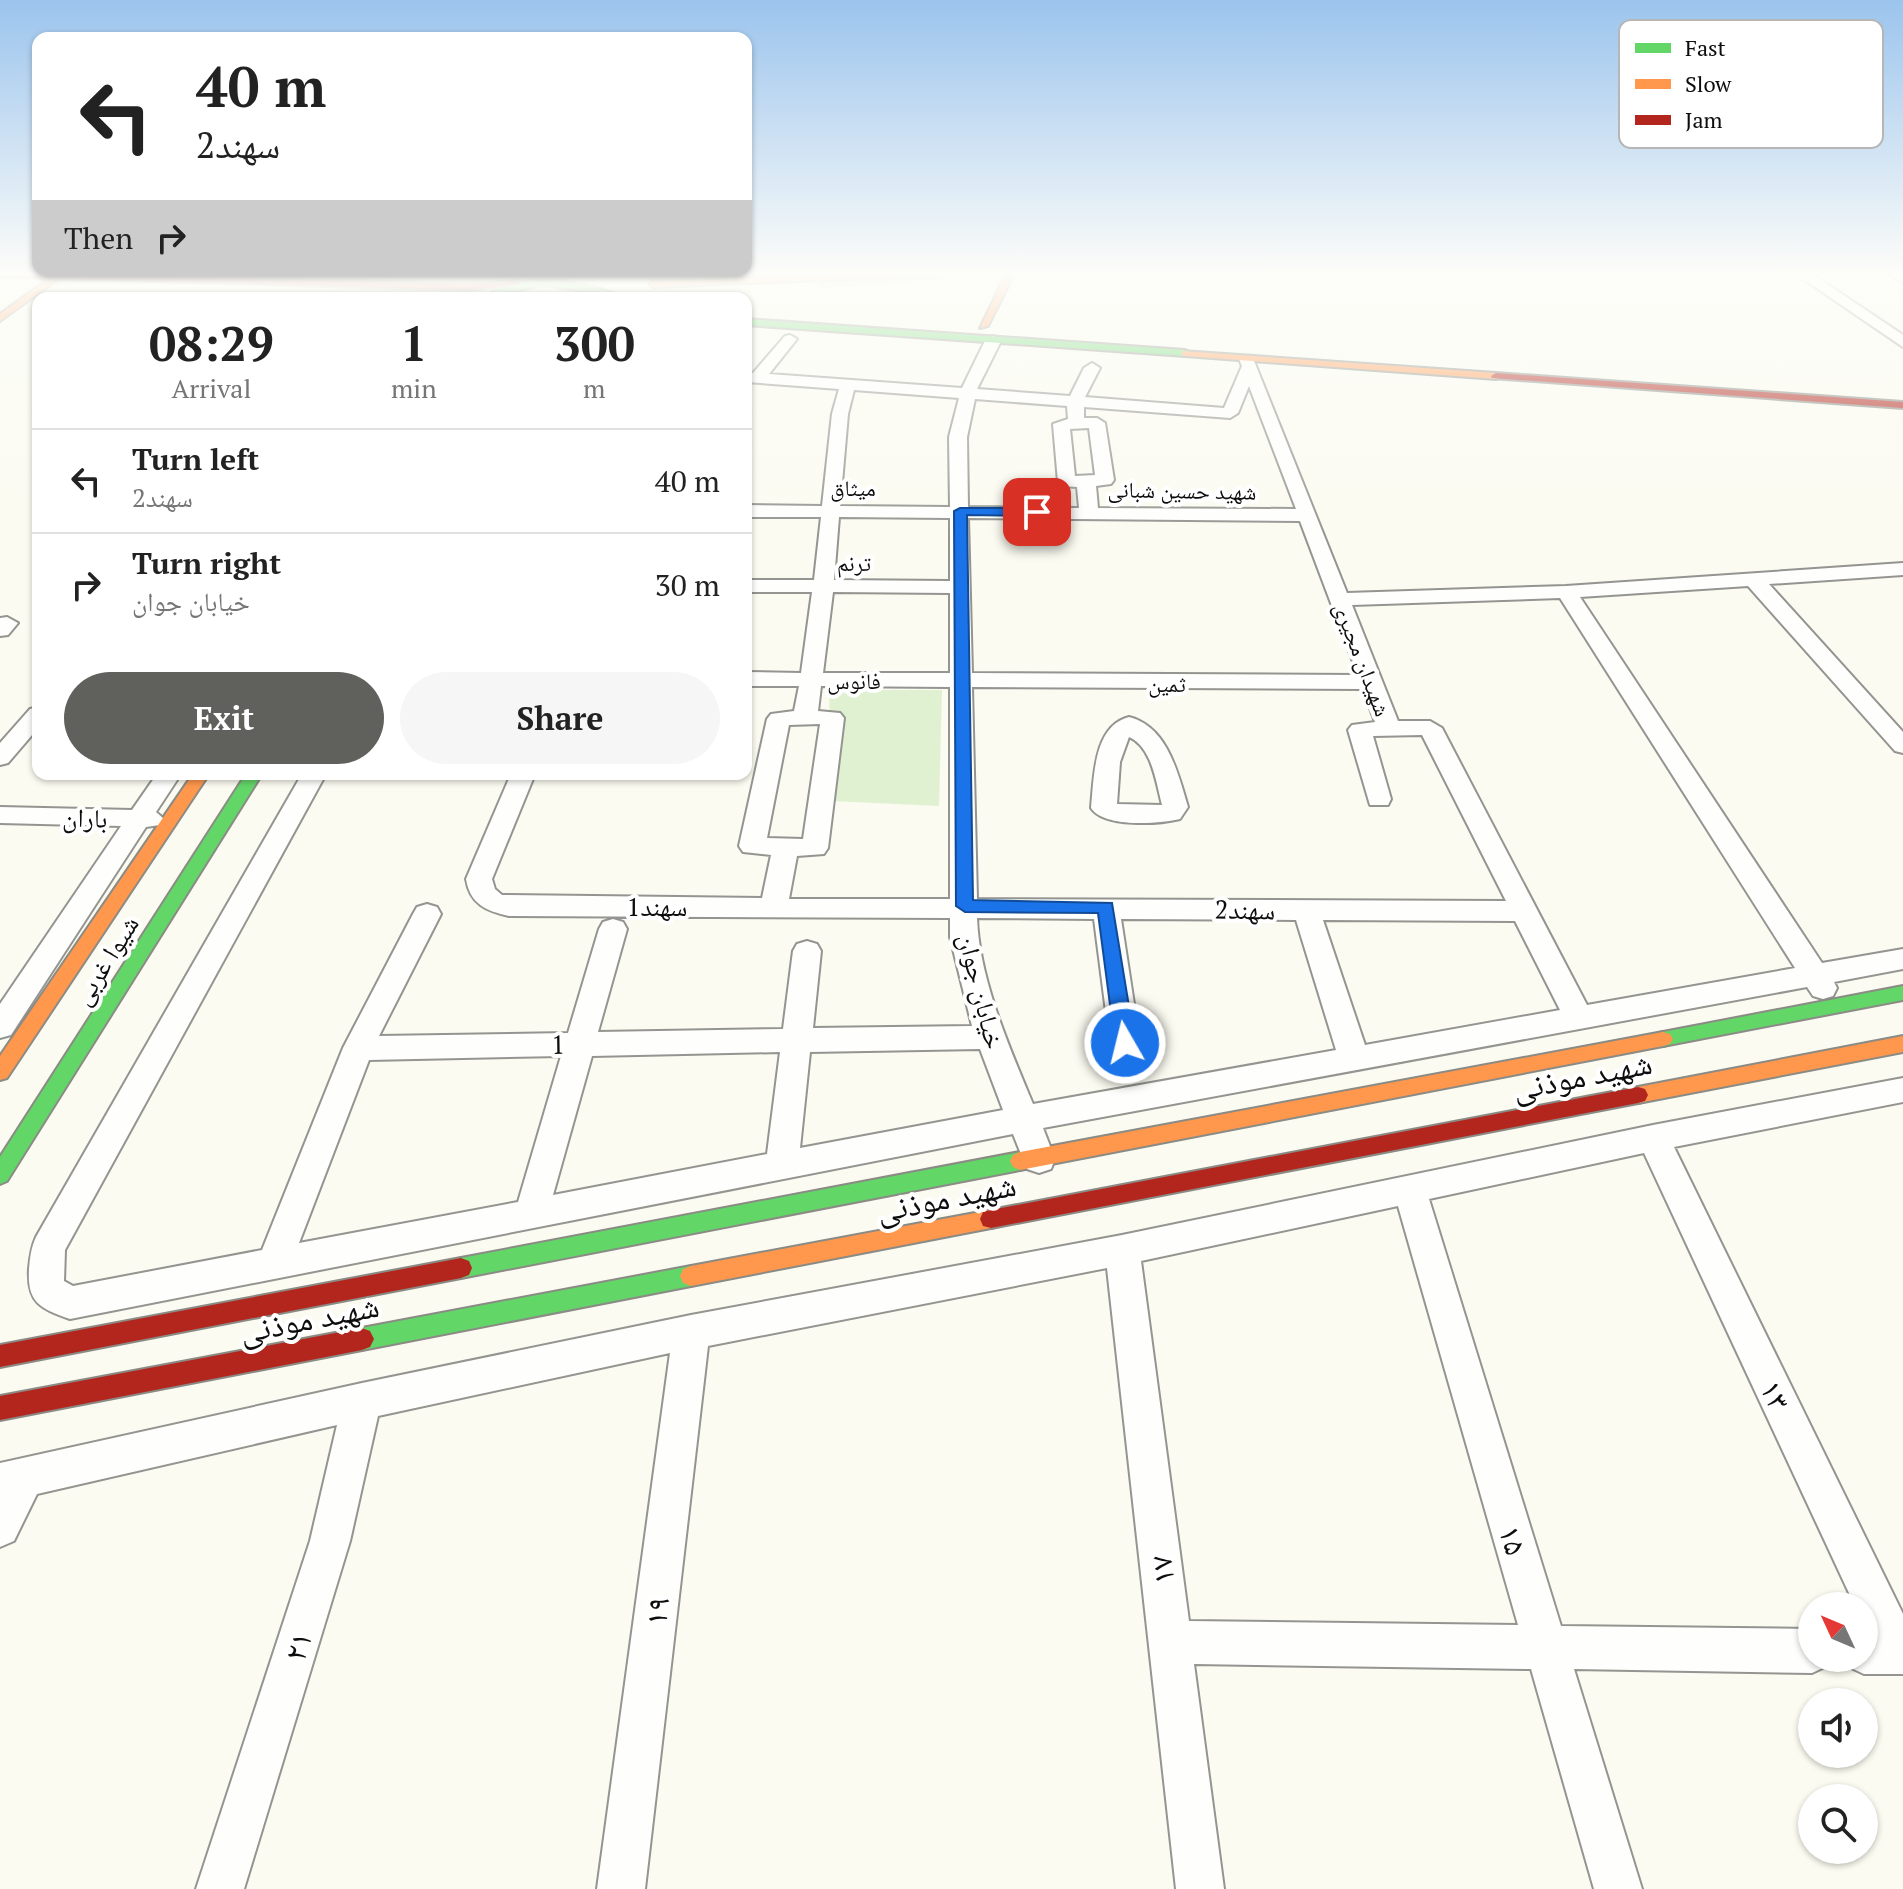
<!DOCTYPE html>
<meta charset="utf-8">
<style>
:root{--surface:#fff;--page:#f6f6f6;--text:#222;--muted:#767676;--line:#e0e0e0;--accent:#60605d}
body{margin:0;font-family:"PT Serif","Noto Naskh Arabic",serif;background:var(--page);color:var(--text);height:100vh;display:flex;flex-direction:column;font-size:30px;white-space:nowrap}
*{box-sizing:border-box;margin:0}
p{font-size:26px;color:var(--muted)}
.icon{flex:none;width:44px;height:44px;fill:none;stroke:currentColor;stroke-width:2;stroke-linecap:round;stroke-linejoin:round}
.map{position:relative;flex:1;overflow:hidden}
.drawer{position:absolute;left:32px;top:292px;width:720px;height:488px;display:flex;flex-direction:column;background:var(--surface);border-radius:16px;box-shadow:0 2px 6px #0004}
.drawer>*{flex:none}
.banner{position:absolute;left:32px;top:32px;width:720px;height:244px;border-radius:16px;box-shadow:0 2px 6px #0004;background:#fff;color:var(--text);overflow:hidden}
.needle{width:52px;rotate:314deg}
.buttons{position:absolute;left:1798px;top:1592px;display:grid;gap:16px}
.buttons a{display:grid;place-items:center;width:80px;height:80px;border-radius:50%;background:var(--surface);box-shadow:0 2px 6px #0004;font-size:40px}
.pin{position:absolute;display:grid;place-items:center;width:68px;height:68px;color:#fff;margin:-34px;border-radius:16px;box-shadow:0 4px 12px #0006}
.me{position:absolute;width:88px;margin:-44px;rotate:352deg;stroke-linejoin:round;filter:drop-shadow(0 0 6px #0008)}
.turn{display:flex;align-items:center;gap:28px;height:168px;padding:0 32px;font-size:36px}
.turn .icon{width:104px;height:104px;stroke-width:2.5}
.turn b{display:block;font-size:56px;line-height:68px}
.then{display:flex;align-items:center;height:76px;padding:0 32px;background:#0003;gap:16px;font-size:30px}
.eta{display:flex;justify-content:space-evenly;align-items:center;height:136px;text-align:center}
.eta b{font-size:48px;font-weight:700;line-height:56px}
.action{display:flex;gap:16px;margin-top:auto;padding:16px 32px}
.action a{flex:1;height:92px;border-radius:48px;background:var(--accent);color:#fff;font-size:32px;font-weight:700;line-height:92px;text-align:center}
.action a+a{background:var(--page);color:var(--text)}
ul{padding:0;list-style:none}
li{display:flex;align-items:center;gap:24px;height:104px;padding:0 32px;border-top:2px solid var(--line)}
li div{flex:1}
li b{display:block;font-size:30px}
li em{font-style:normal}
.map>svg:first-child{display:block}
.green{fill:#dff1d1}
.forest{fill:#cde9bf}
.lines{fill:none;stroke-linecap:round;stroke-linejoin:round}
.street-casing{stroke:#949490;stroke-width:4}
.fast-casing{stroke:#8b8b86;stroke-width:4}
.slow-casing{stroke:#8b8b86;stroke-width:4}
.jam-casing{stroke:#8b8b86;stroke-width:4}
.street{fill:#fefefd;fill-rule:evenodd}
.fast{fill:#63d668;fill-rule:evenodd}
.slow{fill:#ff974d;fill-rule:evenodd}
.jam{fill:#b3261e;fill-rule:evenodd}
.route{fill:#1a73e8;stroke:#114b97;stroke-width:2}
.labels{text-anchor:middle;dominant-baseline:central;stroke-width:8;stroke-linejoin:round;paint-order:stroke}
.far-street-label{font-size:22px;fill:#0d0d0d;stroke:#fff}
.street-label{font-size:26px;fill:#0d0d0d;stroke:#fff}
.near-street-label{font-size:32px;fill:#0d0d0d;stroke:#fff}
.key{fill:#fff;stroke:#b6b6b6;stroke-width:2}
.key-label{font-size:22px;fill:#0d0d0d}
</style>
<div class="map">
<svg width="1903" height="1889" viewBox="0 0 1903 1889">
<rect width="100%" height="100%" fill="#fbfbf1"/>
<path class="green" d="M829,690H942L939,806L832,801Z"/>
<path class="forest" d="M803,272H1052L821,288Z"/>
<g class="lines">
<defs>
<path id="street" d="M1793,272H1809L1903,335V347Z
M1886,272H1902L1903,283Z
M790,335L797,339L769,374L962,388L985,341L993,336L1001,341L977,389L1070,396L1084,368L1092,363L1100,368L1085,397L1224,408L1242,366L1239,359L1252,356L1347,593L1566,586L1903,563V575L1769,584L1903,732V753L1895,751L1748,586L1580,597L1822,963L1903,949V969L1834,982L1837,988L1833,996L1823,999L1813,996L1807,987L1043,1128L1055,1159L1051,1169L1039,1173L1027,1169L1013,1134L70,1319C40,1308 27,1303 29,1269C30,1257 31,1248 36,1237L302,774H326L65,1250L64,1281L73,1286L262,1250L343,1048L413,914L417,907L427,904L437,907L441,914L379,1036L568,1033L599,929L603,922L613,919L623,922L627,929L598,1032L783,1029L793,951L797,944L807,941L817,944L821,951L813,1028L972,1026L950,937V918L509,916C486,911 470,904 466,879L511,774H535L492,879L495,889L502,895L762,898L771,855L743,852L739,846L767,719L771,714L794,711L799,686H746V672L801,673L812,592H746V580H814L821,517H746V505L822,506L832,414L839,389L746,382V372L753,373L785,336ZM1249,386L1296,509L1098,508L1096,486L1111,484L1114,480L1105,423L1097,418H1084V407L1230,418L1238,413ZM854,390L959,398L949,437L950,507L840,506L848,414ZM975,399L1067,406L1068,419L1053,424L1058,482L1061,486L1077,487L1079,508L968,507L967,437ZM1089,428L1095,475L1075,476L1070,429ZM839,517L950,518V581L834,580ZM968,518L1300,521L1358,675L972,673ZM833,592L950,593V673H823ZM1560,598L1795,968L1587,1005L1442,728L1430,721H1398L1352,605ZM821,686L950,687V899H789L797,856L824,854L828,848L844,718L840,713L818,711ZM972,687L1363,689L1375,722L1352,725L1348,730L1370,805H1388L1391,799L1373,736L1422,735L1506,901L977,899ZM820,724L803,839L767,838L789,725ZM977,918L1094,919L1110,1043L1114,1051L1125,1055L1136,1051L1140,1043L1121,919L1296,920L1336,1050L1033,1104C1010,1049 979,979 977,918ZM1323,920L1515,921L1560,1010L1365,1045ZM980,1049L1003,1110L800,1148L810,1052ZM780,1052L767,1154L553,1195L592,1056ZM561,1056L518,1202L299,1243L369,1060Z
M7,617L18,623L8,635L0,636V618Z
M38,707V728L8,763L0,765V743L30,709Z
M1129,717C1168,727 1178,774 1188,807L1180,819C1159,824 1104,828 1091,808C1094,779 1093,726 1129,717ZM1129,737C1152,747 1156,782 1162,805L1117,804L1120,762Z
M157,774H181L156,812L164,819L160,825L146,827L11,1035L0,1038V1004L121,826L0,823V807L132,810Z
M1903,1078V1102L1674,1147L1903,1614V1674H1864L1849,1667L1845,1658H1864V1606H1855L1644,1153L1429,1199L1561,1626L1812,1629V1658H1831L1827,1666L1812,1673L1574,1669L1642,1889H1594L1531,1669L1194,1664L1224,1889H1176L1107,1268L708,1346L645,1889H597L670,1353L378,1416L350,1541L244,1889H196L310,1541L337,1425L37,1494L14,1541L0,1547V1463L362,1383L691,1315L1122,1235L1653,1125ZM1398,1206L1518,1625L1189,1621L1141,1261Z"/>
<path id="fast" d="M560,280L594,287L628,298L544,285L496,295L492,292L528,281Z
M746,319L1185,350L1190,353L1185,356L746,325Z
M246,774H262L7,1181L0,1184V1157Z
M1903,986V1000L1663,1046L1656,1044L1653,1039L1656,1034L1663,1032Z
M1020,1152L1027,1155L1030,1161L1027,1167L1020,1170L461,1278L453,1275L450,1268L453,1261L461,1258Z
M691,1266L699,1269L702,1276L699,1283L691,1286L362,1350L354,1347L350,1339L354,1331L362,1328Z"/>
<path id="slow" d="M58,272H68L0,321V314Z
M886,272H955L951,275L653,287L649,284L653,281Z
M1007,272H1015L988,326L980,328Z
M1182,351L1496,373L1501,376L1496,379L1185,356L1182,355Z
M193,774H209L7,1078L0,1080V1056Z
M1663,1032L1670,1034L1673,1039L1670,1044L1663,1046L1020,1170L1013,1167L1010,1161L1013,1155L1020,1152Z
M1903,1036V1052L1638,1103L1631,1101L1628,1095L1631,1089L1638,1087Z
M991,1210L999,1212L1002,1219L999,1226L991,1228L691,1286L683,1283L680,1276L683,1269L691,1266Z"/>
<path id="jam" d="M0,272L468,284L517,281L521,284L468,290L0,277Z
M1496,373L1903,402V408L1492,378L1491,376Z
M1638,1087L1645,1089L1648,1095L1645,1101L1638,1103L991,1228L983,1226L980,1219L983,1212L991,1210Z
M461,1258L469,1261L472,1268L469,1275L461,1278L0,1367V1345Z
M362,1328L370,1331L374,1339L370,1347L362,1350L0,1420V1396Z"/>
</defs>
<use href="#street" class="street-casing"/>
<use href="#fast" class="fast-casing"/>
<use href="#slow" class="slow-casing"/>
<use href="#jam" class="jam-casing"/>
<use href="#street" class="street"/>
<use href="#fast" class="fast"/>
<use href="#slow" class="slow"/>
<use href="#jam" class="jam"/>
</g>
<linearGradient id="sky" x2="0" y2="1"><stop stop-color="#9bc4ed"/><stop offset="0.51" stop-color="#fdfdf9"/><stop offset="1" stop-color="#fdfdf9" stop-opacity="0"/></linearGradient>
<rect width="1903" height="536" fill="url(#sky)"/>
<path class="route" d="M960,508H1037L1043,512L1037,516L967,515L973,900L1112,903L1135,1043L1125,1051L1115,1043L1098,913L965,912L956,906L954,511Z"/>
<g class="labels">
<g class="far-street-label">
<text x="853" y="487">میثاق</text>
<text transform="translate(1182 490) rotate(1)">شهید حسین شبانی</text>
<text x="854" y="562">ترنم</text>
<text transform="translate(1363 659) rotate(69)">شهیدان مجیری</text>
<text x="854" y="680">فانوس</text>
<text x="1167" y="683">ثمین</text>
</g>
<g class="street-label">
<text transform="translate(85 817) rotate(2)">باران</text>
<text x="657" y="906">1سهند</text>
<text transform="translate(1245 909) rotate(1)">2سهند</text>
<text transform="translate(105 960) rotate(-58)">شیوا غربی</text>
<text transform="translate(982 991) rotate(76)">خیابان جوان</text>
<text transform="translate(558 1044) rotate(-1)">1</text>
</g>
<g class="near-street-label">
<text transform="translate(1582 1075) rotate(-11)">شهید موذنی</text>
<text transform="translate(946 1197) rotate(-11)">شهید موذنی</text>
<text transform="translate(309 1318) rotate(-11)">شهید موذنی</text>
<text transform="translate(1776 1395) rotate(64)">۱۳</text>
<text transform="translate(1514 1540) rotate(73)">۱۵</text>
<text transform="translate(1161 1570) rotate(-97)">۱۷</text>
<text transform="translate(656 1611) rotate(-83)">۱۹</text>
<text transform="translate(297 1646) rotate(-73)">۲۱</text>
</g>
</g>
<rect x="1619" y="20" width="264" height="128" rx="12" class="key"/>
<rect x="1635" y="43" width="36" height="10" fill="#63d668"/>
<rect x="1635" y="79" width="36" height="10" fill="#ff974d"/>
<rect x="1635" y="115" width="36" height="10" fill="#b3261e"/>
<g class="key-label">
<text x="1685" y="56">Fast</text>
<text x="1685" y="92">Slow</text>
<text x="1685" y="128">Jam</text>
</g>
</svg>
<div class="buttons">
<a><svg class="needle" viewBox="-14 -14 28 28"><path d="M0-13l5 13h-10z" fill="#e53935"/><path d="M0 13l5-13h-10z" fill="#767676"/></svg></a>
<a><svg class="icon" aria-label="sound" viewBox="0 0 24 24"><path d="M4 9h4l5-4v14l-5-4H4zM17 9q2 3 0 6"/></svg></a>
<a><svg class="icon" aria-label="search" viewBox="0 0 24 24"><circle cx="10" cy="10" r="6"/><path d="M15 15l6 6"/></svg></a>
</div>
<div class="pin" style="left:1037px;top:512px;background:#d93025"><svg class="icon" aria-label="arrive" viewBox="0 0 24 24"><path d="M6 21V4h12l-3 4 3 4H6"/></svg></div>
<svg class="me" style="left:1125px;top:1043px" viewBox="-20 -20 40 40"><circle r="17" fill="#1a73e8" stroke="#fff" stroke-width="3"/><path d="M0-11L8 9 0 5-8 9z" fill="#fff"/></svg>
<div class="banner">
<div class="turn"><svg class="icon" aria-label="left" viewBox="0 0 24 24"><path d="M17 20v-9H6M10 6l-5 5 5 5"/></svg><div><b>40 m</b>2سهند</div></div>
<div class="then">Then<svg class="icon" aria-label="right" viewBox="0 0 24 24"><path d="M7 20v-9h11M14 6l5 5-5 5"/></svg></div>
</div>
<section class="drawer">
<div class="eta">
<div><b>08:29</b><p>Arrival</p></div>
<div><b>1</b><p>min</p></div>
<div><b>300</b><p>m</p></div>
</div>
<ul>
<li><svg class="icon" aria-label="left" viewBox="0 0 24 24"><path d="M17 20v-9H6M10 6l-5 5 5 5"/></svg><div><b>Turn left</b><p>2سهند</p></div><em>40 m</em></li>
<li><svg class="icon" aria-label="right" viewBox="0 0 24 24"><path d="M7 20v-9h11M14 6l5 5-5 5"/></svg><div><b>Turn right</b><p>خیابان جوان</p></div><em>30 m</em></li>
</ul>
<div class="action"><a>Exit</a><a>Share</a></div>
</section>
</div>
